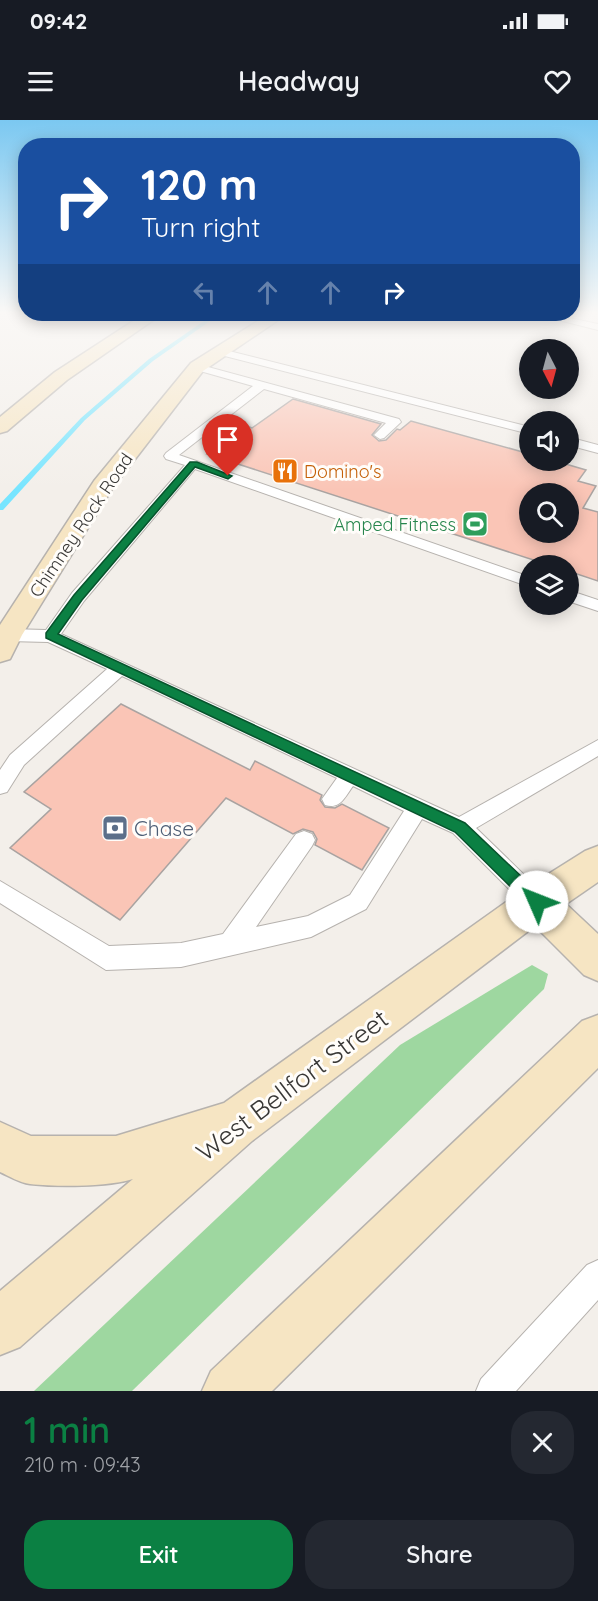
<!DOCTYPE html>
<meta charset="utf-8">
<style>
:root{--surface:#171b24;--page:#242831;--text:#f1f3f6;--muted:#9ea1a6;--accent:#0b8043}
body{margin:0;font-family:Quicksand,sans-serif;background:var(--page);color:var(--text);height:100vh;display:flex;flex-direction:column;font-size:22px;white-space:nowrap}
*{box-sizing:border-box;margin:0}
p{font-size:20px;color:var(--muted)}
.icon{flex:none;width:33px;height:33px;fill:none;stroke:currentColor;stroke-width:2;stroke-linecap:round;stroke-linejoin:round}
.map{position:relative;height:1271px;overflow:hidden}
.sheet{display:flex;flex-direction:column;background:var(--surface);flex:1}
.sheet>*{flex:none}
.guide{position:absolute;left:18px;top:18px;width:562px;height:183px;border-radius:24px;box-shadow:0 3px 15px #0003;background:#1a4fa0;color:#fff;overflow:hidden}
.needle{width:39px;rotate:174deg}
.buttons{position:absolute;left:519px;top:219px;display:grid;gap:12px}
.buttons a{display:grid;place-items:center;width:60px;height:60px;border-radius:50%;background:var(--surface);box-shadow:0 3px 15px #0003;font-size:30px}
.pin{position:absolute;display:grid;place-items:center;width:51px;height:51px;color:#fff;margin:-62px -26px;border-radius:50% 50% 50% 0;rotate:-45deg;box-shadow:0 0 6px #0007}
.pin .icon{rotate:45deg}
.me{position:absolute;width:66px;margin:-33px;rotate:314deg;stroke-linejoin:round;filter:drop-shadow(0 0 4px #0008)}
.turn{display:flex;align-items:center;gap:21px;height:126px;padding:0 24px;font-size:27px}
.turn .icon{width:78px;height:78px;stroke-width:2.5}
.turn b{display:block;font-size:42px;line-height:51px}
.lanes{display:flex;align-items:center;height:57px;padding:0 24px;background:#0003;justify-content:center;gap:30px;direction:ltr}
.lanes .off{opacity:.35}
.round{display:grid;place-items:center;flex:none;width:63px;height:63px;border-radius:24px;background:var(--page)}
.summary{display:flex;align-items:center;justify-content:space-between;height:102px;padding:0 24px}
h1{font-size:36px;font-weight:600;line-height:45px;color:var(--accent)}
.button{display:flex;gap:12px;margin-top:auto;padding:12px 24px}
.button a{flex:1;height:69px;border-radius:24px;background:var(--accent);color:#fff;font-size:24px;font-weight:600;line-height:69px;text-align:center}
.button a+a{background:var(--page);color:var(--text)}
.status{display:flex;justify-content:space-between;align-items:center;height:42px;padding:0 30px;background:var(--surface);direction:ltr}
.status svg{height:16px;fill:currentColor}
header{display:flex;justify-content:space-between;align-items:center;height:78px;padding:0 24px;background:var(--surface);font-size:27px;font-weight:600}
.map>svg:first-child{display:block}
.green{fill:#9ed7a0}
.lines{fill:none;stroke-linecap:round;stroke-linejoin:round}
.stream{fill:#77e5ff;fill-rule:evenodd}
.building{fill:#fac5b6;stroke:#a9a3a1;stroke-width:1.5;fill-rule:evenodd}
.service-casing{stroke:#b6b2ae;stroke-width:2}
.secondary-casing{stroke:#b6b2ae;stroke-width:3}
.service{fill:#fff;fill-rule:evenodd}
.secondary{fill:#f6e5c3;fill-rule:evenodd}
.route{fill:#0b8043;stroke:#07532c;stroke-width:1.5}
.labels{text-anchor:middle;dominant-baseline:central;stroke-width:6;stroke-linejoin:round;paint-order:stroke}
.far-food-label{font-size:18px;fill:#c56008;stroke:#fffdfa;text-anchor:start}
.far-leisure-label{font-size:18px;fill:#27864d;stroke:#fffdfa;text-anchor:end}
.far-street-label{font-size:18px;fill:#393836;stroke:#fffdfa}
.service-label{font-size:21px;fill:#4e5e75;stroke:#fffdfa;text-anchor:start}
.near-street-label{font-size:26px;fill:#393836;stroke:#fffdfa}
</style>
<div class="status"><b>09:42</b><svg viewBox="0 0 49 12"><path d="M0 12V9h3v3zM5 12V6h3v6zM10 12V3h3v9zM15 12V0h3v12zM26 1h20v11H26zM47 4h2v5h-2z"/></svg></div>
<header><svg class="icon" aria-label="menu" viewBox="0 0 24 24"><path d="M4 6h16M4 12h16M4 18h16"/></svg>Headway<svg class="icon" aria-label="heart" viewBox="0 0 24 24"><path d="M12 20l-8-8c-3-5 5-10 8-4 3-6 11-1 8 4z"/></svg></header>
<div class="map">
<svg width="598" height="1271" viewBox="0 0 598 1271">
<rect width="100%" height="100%" fill="#f3efea"/>
<path class="green" d="M532,845L548,854L544,869L132,1271H34L400,925Z"/>
<g class="lines">
<path class="stream" d="M214,194H220L153,241L85,300L3,390H0V384L81,298L149,239Z"/>
</g>
<path class="building" d="M293,279L381,304L372,315L379,321L386,320L397,309L400,310L411,301L530,334V340H552L586,350L578,361L596,366L583,388L598,392V461L568,451V446H552L207,334L247,306L252,308ZM530,374H568V412H530Z
M121,584L250,650L255,641L322,675L320,680L325,687L335,688L342,684L389,708L362,750L315,725L317,719L313,712L303,709L293,714L226,678L120,800L10,728L51,689L24,672Z"/>
<g class="lines">
<defs>
<path id="service" d="M535,194H550L598,204V210Z
M221,229L530,307V314L217,234V230Z
M197,244L399,299L401,302L384,318L380,319L374,315L386,303L264,269L179,335L530,457V467L195,349L84,481L61,514L459,697L598,620V636L476,708L545,775L548,782L545,789L537,792L529,789L453,713L422,699L366,789L311,817L181,847L106,850L0,783V761L109,826L181,823L223,814L296,714L304,711L312,714L315,720L312,726L256,807L308,796L350,775L404,691L353,666C345,677 340,690 325,685L322,679L337,658L122,556L24,645L7,672L0,674V650L10,635L107,549L48,522L8,521L2,519L0,514L8,509L46,510L72,473L185,345L166,339L164,336L166,333L253,266L193,249V245Z
M568,317L598,325V333L568,325Z
M568,470L598,480V491L568,481Z
M598,1140V1180L516,1271H476L481,1259L587,1145Z"/>
<path id="secondary" d="M144,194H162L67,260L7,311L0,313V297L55,252Z
M269,194H287L203,251L112,369L22,515L10,539L0,542V505L94,361L191,243Z
M598,726V762L566,784L598,814V861L584,855L535,806L252,1021L20,1227L0,1235V1171L133,1059C107,1067 58,1067 30,1064C20,1063 9,1056 0,1052V1002L31,1016H116L224,983L523,770L585,731Z
M598,895V948L272,1271H202L211,1251L582,901Z"/>
</defs>
<use href="#service" class="service-casing"/>
<use href="#secondary" class="secondary-casing"/>
<use href="#service" class="service"/>
<use href="#secondary" class="secondary"/>
</g>
<linearGradient id="sky" x2="0" y2="1"><stop stop-color="#7bc8f1"/><stop offset="0.52" stop-color="#faf8f6"/><stop offset="1" stop-color="#faf8f6" stop-opacity="0"/></linearGradient>
<rect width="598" height="370" fill="url(#sky)"/>
<path class="route" d="M190,342H197L232,356L228,359L195,347L82,480L58,514L465,703L542,776L545,782L542,787L537,789L531,787L455,712L46,518V513L74,475Z"/>
<defs>
<symbol id="restaurant-square" viewBox="-11 -11 22 22"><rect x="-9" y="-9" width="18" height="18" rx="4" fill="#e8710a" stroke="#fffdfa"/><path d="M-5-6h1v4h1v-4h1v4h1v-4h1v5L-1.5 .5V6h-2V.5L-5-1ZM5-6V6H3V1.5H1.5Q1.5-4 5-6Z" fill="#fff"/></symbol>
<symbol id="stadium-square" viewBox="-11 -11 22 22"><rect x="-9" y="-9" width="18" height="18" rx="4" fill="#2e9e5b" stroke="#fffdfa"/><path d="M0-5a6.5 5 0 1 0 0 10a6.5 5 0 1 0 0-10ZM-3.5-1.8h7v3.6h-7Z" fill="#fff"/></symbol>
<symbol id="bank-square" viewBox="-11 -11 22 22"><rect x="-9" y="-9" width="18" height="18" rx="4" fill="#5c6f8a" stroke="#fffdfa"/><path d="M-6-4H6V4H-6ZM0-2.3a2.3 2.3 0 1 0 0 4.6a2.3 2.3 0 1 0 0-4.6Z" fill="#fff"/></symbol>
</defs>
<g fill-rule="evenodd">
<use href="#restaurant-square" x="270" y="336" width="30" height="30"/>
<use href="#stadium-square" x="460" y="389" width="30" height="30"/>
<use href="#bank-square" x="100" y="693" width="30" height="30"/>
</g>
<g class="labels">
<g class="far-food-label">
<text x="304" y="351">Domino's</text>
</g>
<g class="far-leisure-label">
<text x="456" y="404">Amped Fitness</text>
</g>
<g class="far-street-label">
<text transform="translate(81 405) rotate(-56)">Chimney Rock Road</text>
</g>
<g class="service-label">
<text x="134" y="708">Chase</text>
</g>
<g class="near-street-label">
<text transform="translate(292 965) rotate(-37)">West Bellfort Street</text>
</g>
</g>
</svg>
<div class="buttons">
<a><svg class="needle" viewBox="-14 -14 28 28"><path d="M0-13l5 13h-10z" fill="#e53935"/><path d="M0 13l5-13h-10z" fill="#9ea1a6"/></svg></a>
<a><svg class="icon" aria-label="sound" viewBox="0 0 24 24"><path d="M4 9h4l5-4v14l-5-4H4zM17 9q2 3 0 6"/></svg></a>
<a><svg class="icon" aria-label="search" viewBox="0 0 24 24"><circle cx="10" cy="10" r="6"/><path d="M15 15l6 6"/></svg></a>
<a><svg class="icon" aria-label="layers" viewBox="0 0 24 24"><path d="M12 4l9 5-9 5-9-5zM3 14l9 5 9-5"/></svg></a>
</div>
<div class="pin" style="left:228px;top:356px;background:#d93025"><svg class="icon" aria-label="arrive" viewBox="0 0 24 24"><path d="M6 21V4h12l-3 4 3 4H6"/></svg></div>
<svg class="me" style="left:537px;top:782px" viewBox="-20 -20 40 40"><circle r="19" fill="#fff"/><path d="M0-13L10 11 0 6-10 11z" fill="#0b8043"/></svg>
<div class="guide">
<div class="turn"><svg class="icon" aria-label="right" viewBox="0 0 24 24"><path d="M7 20v-9h11M14 6l5 5-5 5"/></svg><div><b>120 m</b>Turn right</div></div>
<div class="lanes"><svg class="icon off" aria-label="left" viewBox="0 0 24 24"><path d="M17 20v-9H6M10 6l-5 5 5 5"/></svg><svg class="icon off" aria-label="ahead" viewBox="0 0 24 24"><path d="M12 20V5M6 11l6-6 6 6"/></svg><svg class="icon off" aria-label="ahead" viewBox="0 0 24 24"><path d="M12 20V5M6 11l6-6 6 6"/></svg><svg class="icon" aria-label="right" viewBox="0 0 24 24"><path d="M7 20v-9h11M14 6l5 5-5 5"/></svg></div>
</div>
</div>
<section class="sheet">
<div class="summary"><div><h1>1 min</h1><p>210 m · 09:43</p></div><a class="round"><svg class="icon" aria-label="close" viewBox="0 0 24 24"><path d="M6 6l12 12M18 6L6 18"/></svg></a></div>
<div class="button"><a>Exit</a><a>Share</a></div>
</section>
